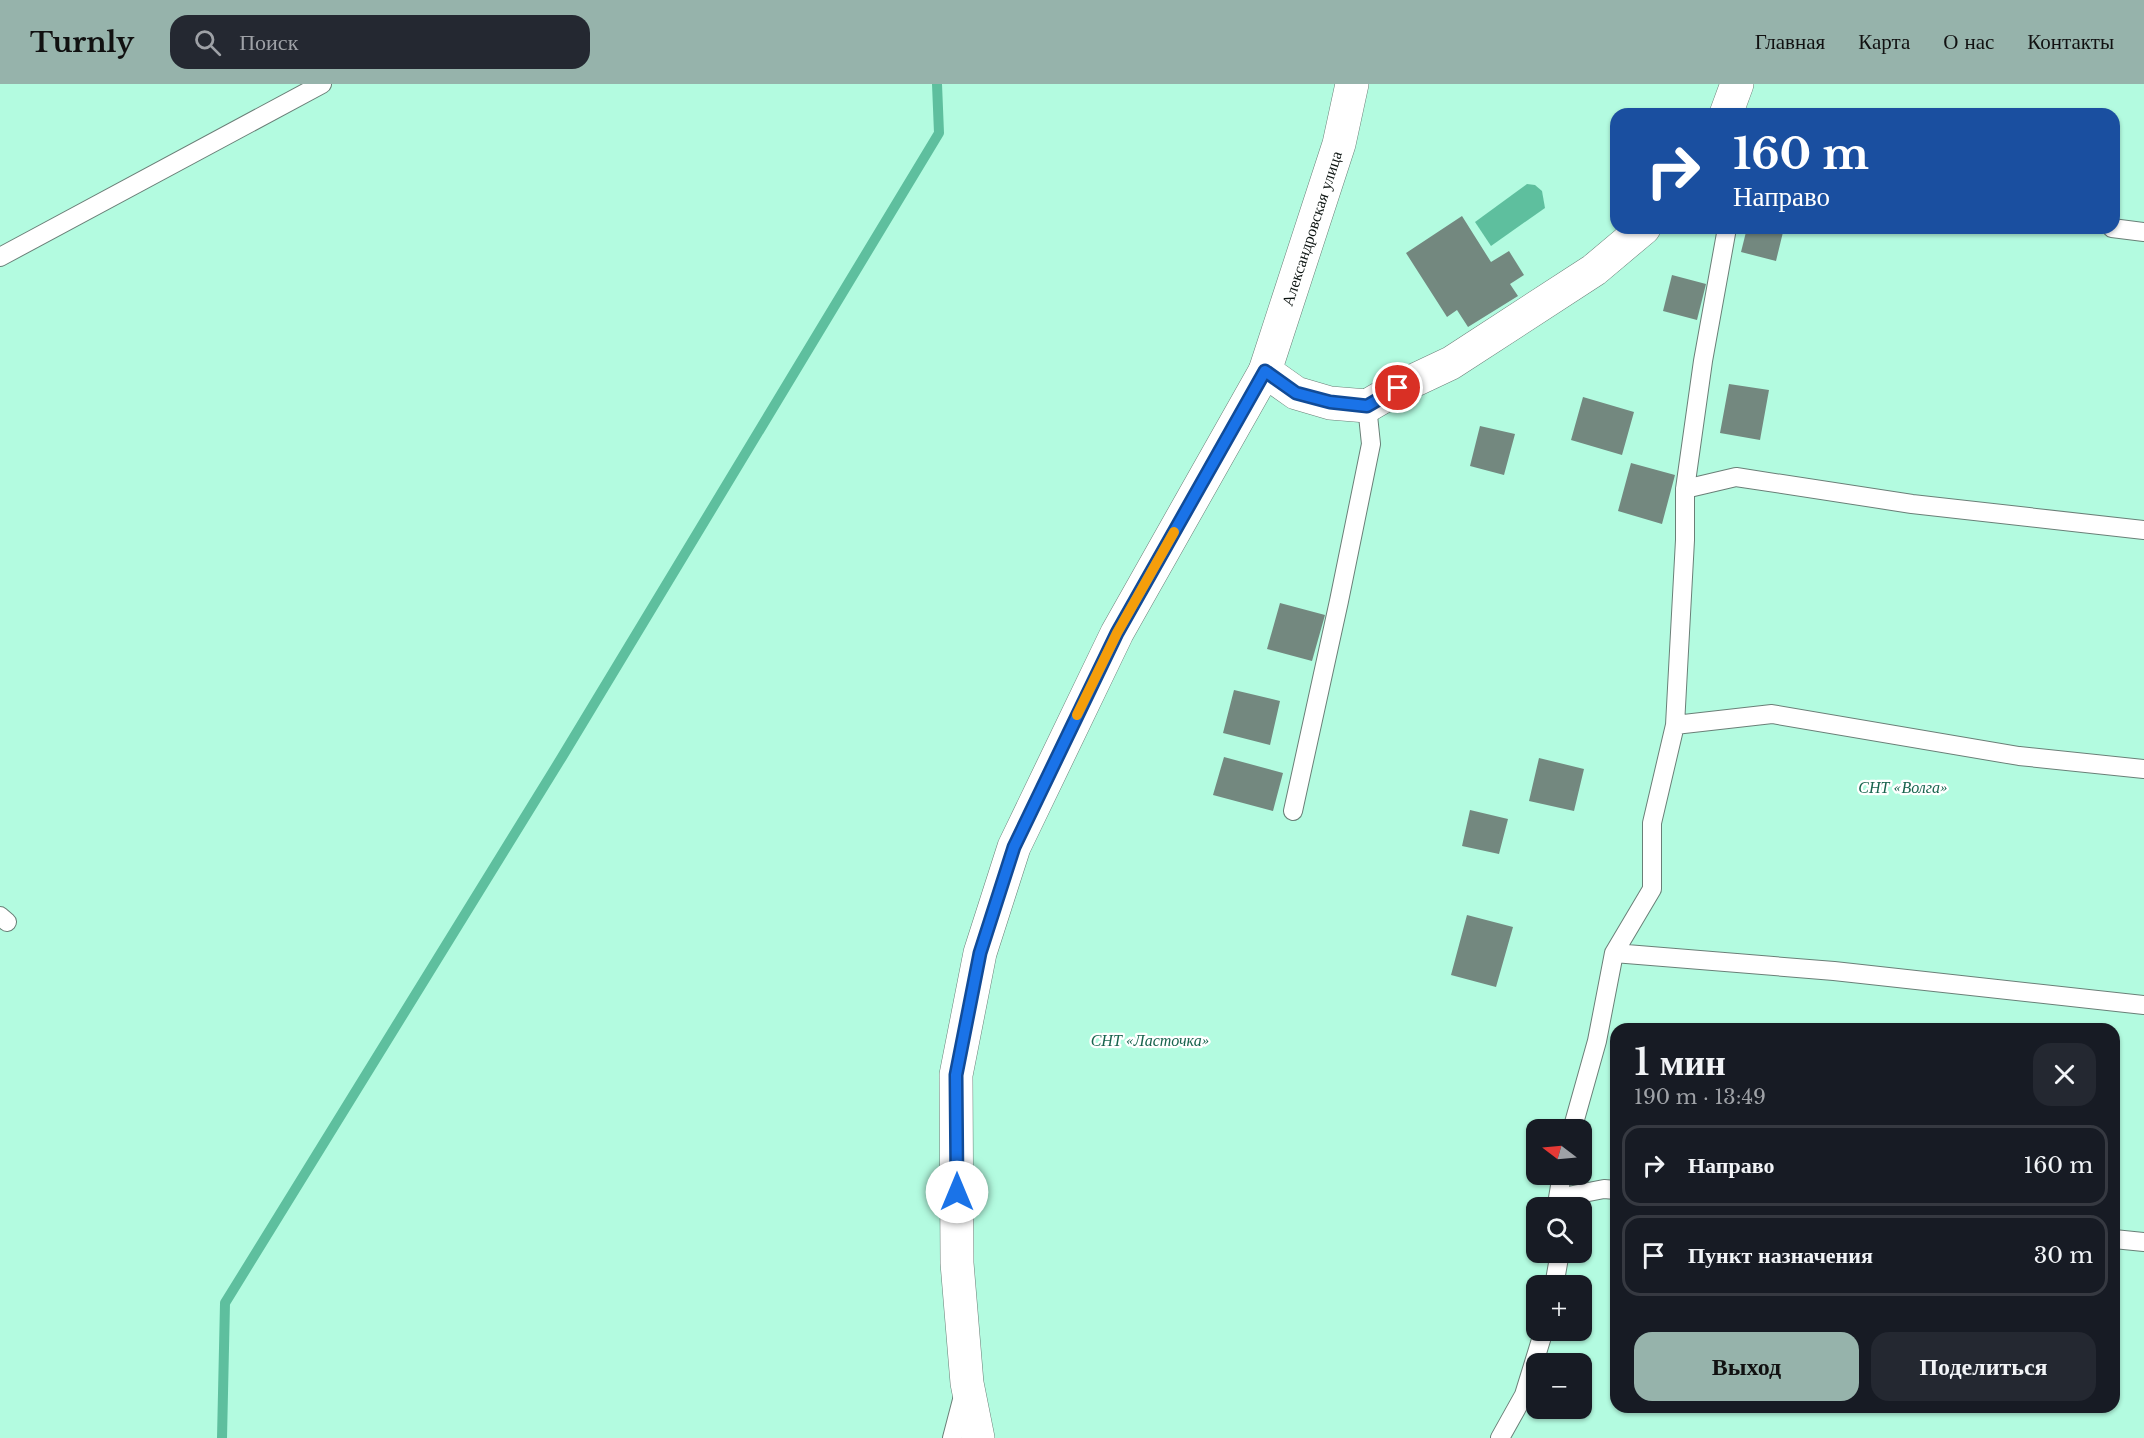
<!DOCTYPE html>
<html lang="ru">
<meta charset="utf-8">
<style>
:root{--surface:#171b24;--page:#242831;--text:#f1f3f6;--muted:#9ea1a6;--line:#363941;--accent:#96b3ab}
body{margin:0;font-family:"Libre Baskerville",serif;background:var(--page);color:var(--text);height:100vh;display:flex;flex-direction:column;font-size:22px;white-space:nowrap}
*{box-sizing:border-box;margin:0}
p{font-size:20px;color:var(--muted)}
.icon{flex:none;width:33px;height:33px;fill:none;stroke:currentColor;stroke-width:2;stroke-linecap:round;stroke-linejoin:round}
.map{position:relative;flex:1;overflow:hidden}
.side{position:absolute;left:1610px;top:939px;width:510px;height:390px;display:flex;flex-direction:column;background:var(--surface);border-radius:18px;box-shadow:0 2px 4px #0004}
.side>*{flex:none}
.hud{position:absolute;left:1610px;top:24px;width:510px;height:126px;border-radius:18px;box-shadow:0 2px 4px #0004;background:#1a4fa0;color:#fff;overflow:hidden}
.needle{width:39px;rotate:286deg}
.tools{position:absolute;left:1526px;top:1035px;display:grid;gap:12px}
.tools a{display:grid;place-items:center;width:66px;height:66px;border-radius:12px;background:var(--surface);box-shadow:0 2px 4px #0004;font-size:30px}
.pin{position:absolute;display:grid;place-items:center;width:51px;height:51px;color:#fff;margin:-26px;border:3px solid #fff;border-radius:50%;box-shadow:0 2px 6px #0007}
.me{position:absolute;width:66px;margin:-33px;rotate:0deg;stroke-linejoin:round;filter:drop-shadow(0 0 4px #0008)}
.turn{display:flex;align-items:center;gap:21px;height:126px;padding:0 24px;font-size:27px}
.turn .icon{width:78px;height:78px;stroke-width:2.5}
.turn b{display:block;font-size:42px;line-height:51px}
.round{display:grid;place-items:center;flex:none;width:63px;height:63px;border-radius:18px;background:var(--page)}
.headline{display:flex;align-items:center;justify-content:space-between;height:102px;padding:0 24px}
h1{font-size:36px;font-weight:600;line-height:45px}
.cta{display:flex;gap:12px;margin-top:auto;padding:12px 24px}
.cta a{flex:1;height:69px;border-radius:18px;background:var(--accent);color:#111;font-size:24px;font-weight:600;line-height:69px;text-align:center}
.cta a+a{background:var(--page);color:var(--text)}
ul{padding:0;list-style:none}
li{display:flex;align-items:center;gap:18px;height:81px;margin:0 12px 9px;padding:0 12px;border:3px solid var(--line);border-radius:18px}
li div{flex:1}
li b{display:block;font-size:22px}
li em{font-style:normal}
header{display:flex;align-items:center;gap:36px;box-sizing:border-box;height:84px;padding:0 30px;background:var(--accent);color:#111}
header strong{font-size:28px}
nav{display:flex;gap:33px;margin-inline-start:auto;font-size:21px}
.search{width:420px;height:54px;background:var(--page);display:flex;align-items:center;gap:15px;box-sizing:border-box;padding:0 21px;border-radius:18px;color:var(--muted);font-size:22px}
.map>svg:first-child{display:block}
.green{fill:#b3fbe0;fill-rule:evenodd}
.water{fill:#5ebf9e}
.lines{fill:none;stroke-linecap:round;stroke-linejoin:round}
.stream{stroke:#5ebf9e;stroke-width:10}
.building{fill:#73887f}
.lane-casing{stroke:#6a7f77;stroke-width:20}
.street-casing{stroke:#6a7f77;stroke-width:34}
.secondary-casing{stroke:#6a7f77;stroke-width:34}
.lane{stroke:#fff;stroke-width:18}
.street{stroke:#fff;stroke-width:33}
.secondary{stroke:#fff;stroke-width:33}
.route-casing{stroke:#114b97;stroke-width:15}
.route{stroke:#1a73e8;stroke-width:10}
.slow{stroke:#f59e0b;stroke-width:10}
.labels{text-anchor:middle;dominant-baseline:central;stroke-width:4.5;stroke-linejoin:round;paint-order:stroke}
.street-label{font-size:16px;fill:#0d1512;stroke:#fff}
.park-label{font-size:16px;font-style:italic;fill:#18644e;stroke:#fff}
</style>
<header>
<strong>Turnly</strong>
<div class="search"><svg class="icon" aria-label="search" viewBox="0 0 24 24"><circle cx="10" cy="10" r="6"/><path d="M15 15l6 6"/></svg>Поиск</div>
<nav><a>Главная</a><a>Карта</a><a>О нас</a><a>Контакты</a></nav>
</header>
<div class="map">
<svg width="2144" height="1354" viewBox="0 0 2144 1354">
<rect width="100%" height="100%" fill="#edfff7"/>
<path class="green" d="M0,0H2144V1354H0ZM1616,30H2114V144H1616ZM1616,945H2114V1323H1616ZM1536,1046H1581V1090H1536ZM1536,1124H1581V1168H1536ZM1536,1202H1581V1246H1536ZM1536,1280H1581V1324H1536Z"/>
<path class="water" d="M1527,100L1535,101L1542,107L1545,124L1491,162L1475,138Z"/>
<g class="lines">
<path class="stream" d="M222,1354L225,1219L562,673L939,49L937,0"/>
</g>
<path class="building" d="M1462,132L1491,178L1509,167L1524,191L1510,200L1518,212L1468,243L1457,226L1447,233L1406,169Z
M1747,144H1784L1776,177L1741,168Z
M1672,191L1706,200L1697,236L1663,227Z
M1729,300L1769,306L1760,356L1720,349Z
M1583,313L1634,328L1622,371L1571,356Z
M1480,342L1515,350L1504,391L1470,382Z
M1631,379L1675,391L1662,440L1618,427Z
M1280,519L1325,531L1312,577L1267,565Z
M1234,606L1280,617L1270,661L1223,649Z
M1224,673L1283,689L1273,727L1213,711Z
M1539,674L1584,685L1574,727L1529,717Z
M1470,726L1508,735L1499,770L1462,762Z
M1467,831L1513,843L1496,903L1451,891Z"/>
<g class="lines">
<defs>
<path id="lane" d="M2112,144L2144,148
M0,173L322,0
M1685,405L1736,393L1912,420L2144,446
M1675,641L1772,630L2019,672L2144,685
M1293,727L1339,517L1371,360L1367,322
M0,832L7,838
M1614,869L1834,887L2144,921
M1572,1046L1597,957L1614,869L1652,805V739L1675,641L1685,456V405L1703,277L1727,144
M1558,1114L1604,1105L1616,1106
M1559,1124L1558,1114L1562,1090
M2114,1155L2144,1158
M1554,1202L1560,1168
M952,1354L963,1312
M1500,1354L1524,1311L1544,1246"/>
<path id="street" d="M1726,30L1737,0
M978,1354L967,1299L957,1179L956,991L980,869L1014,763L1117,549L1265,287L1296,309L1330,319L1367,322L1398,304L1451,279L1594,186L1644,144"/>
<g id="secondary">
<path id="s1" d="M1265,287L1339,60L1352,0"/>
</g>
</defs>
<use href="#lane" class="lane-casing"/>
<use href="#street" class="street-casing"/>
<use href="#secondary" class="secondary-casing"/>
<use href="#lane" class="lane"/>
<use href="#street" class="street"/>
<use href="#secondary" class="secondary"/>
</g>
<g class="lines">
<defs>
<path id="route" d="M957,1108L956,991L980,869L1014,763L1117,549L1265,287L1296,309L1330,318L1367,322L1398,304"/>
</defs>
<use href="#route" class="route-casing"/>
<use href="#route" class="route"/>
<path class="slow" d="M1077,631L1117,549L1174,448"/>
</g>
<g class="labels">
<g class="street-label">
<text stroke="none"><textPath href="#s1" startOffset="150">Александровская улица</textPath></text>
</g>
<g class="park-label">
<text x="1903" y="703">СНТ «Волга»</text>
<text x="1150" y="956">СНТ «Ласточка»</text>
</g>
</g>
</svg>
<div class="tools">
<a><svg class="needle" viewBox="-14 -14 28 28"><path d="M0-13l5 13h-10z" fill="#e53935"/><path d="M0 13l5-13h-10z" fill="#9ea1a6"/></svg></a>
<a><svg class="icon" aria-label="search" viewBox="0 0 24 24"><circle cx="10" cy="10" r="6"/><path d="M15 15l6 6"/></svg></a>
<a>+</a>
<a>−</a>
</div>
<div class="pin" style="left:1398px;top:304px;background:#d93025"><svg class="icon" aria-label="arrive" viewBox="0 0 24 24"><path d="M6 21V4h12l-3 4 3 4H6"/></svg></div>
<svg class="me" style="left:957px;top:1108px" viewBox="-20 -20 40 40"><circle r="19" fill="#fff"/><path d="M0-13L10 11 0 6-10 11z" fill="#1a73e8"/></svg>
<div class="hud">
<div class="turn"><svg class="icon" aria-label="right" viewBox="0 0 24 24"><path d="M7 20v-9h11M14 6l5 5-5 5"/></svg><div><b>160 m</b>Направо</div></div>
</div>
<section class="side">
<div class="headline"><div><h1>1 мин</h1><p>190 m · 13:49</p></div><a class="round"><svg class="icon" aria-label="close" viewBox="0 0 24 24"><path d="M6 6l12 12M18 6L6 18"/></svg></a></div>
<ul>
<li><svg class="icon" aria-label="right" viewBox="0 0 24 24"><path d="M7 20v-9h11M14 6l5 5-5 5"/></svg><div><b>Направо</b></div><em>160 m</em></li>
<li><svg class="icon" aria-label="arrive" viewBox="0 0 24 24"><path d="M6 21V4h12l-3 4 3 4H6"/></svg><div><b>Пункт назначения</b></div><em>30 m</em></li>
</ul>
<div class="cta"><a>Выход</a><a>Поделиться</a></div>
</section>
</div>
